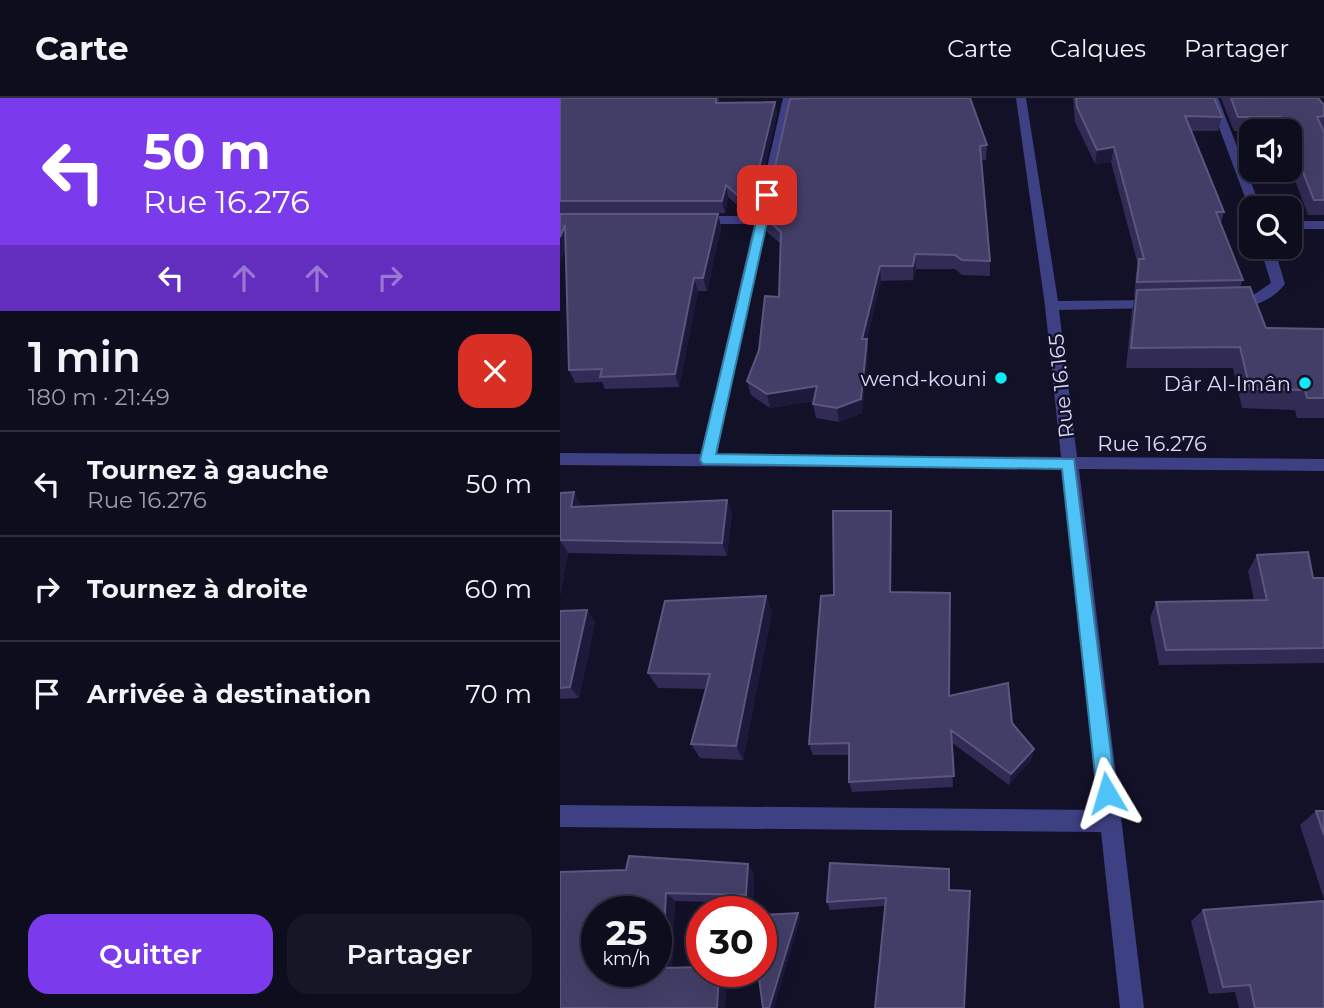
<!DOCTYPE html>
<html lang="fr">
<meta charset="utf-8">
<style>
:root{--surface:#0e0d1e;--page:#171627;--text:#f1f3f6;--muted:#9b9ca4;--line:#2e2d3c;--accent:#7c3aed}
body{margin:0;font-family:Montserrat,sans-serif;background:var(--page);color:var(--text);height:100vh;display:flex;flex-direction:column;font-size:26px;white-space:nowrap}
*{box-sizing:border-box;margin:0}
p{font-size:23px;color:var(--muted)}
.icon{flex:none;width:38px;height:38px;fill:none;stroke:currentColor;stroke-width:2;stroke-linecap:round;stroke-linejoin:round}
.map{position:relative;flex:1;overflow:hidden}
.side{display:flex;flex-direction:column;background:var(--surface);width:560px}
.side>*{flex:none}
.top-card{background:#7c3aed;color:#fff;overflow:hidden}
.tools{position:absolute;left:679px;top:21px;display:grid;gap:14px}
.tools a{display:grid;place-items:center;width:63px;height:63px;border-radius:14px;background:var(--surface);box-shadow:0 7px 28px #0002,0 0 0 2px var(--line);font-size:35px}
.speed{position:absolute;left:21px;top:798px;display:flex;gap:14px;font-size:35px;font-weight:700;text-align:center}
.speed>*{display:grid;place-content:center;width:91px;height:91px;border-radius:50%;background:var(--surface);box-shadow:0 7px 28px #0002,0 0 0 2px var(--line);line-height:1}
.speed small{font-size:18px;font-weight:400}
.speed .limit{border:10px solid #d22;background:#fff;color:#111}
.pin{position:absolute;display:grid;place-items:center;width:60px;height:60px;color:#fff;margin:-30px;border-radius:14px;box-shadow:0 4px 10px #0006}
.me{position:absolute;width:77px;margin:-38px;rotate:353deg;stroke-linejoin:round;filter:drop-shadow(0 0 5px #0008)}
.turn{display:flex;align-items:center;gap:24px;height:147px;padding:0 28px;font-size:32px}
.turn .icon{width:91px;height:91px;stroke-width:2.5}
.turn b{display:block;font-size:49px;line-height:60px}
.lanes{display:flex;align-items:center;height:66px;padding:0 28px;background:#0003;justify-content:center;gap:35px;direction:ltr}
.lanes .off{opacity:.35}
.round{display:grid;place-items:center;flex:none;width:74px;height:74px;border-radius:21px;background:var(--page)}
.headline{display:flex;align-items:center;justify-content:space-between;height:119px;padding:0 28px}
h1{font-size:42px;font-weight:600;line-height:52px}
.button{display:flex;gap:14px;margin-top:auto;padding:14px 28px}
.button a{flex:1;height:80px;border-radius:21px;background:var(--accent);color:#fff;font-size:28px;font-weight:600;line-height:80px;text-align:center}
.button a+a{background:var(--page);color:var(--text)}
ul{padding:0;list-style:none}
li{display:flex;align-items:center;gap:21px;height:105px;padding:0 28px;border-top:2px solid var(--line)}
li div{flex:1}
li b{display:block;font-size:26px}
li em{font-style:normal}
header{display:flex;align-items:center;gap:42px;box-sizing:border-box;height:98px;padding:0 35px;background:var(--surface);border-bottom:2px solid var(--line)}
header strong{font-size:33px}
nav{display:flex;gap:38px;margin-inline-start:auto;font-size:24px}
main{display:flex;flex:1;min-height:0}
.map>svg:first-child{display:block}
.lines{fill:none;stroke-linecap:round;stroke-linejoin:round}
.minor{fill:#3e4084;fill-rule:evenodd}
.wall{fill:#312b55}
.shaded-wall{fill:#1d193b}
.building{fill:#433e67;stroke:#5b567e;stroke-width:2;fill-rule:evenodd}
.route{fill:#4fc3f7;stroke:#337fa1;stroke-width:2}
.poi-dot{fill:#0eedf5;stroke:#131128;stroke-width:2.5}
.labels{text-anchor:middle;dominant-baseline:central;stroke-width:5;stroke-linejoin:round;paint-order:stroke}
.poi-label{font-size:21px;fill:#dbd9fd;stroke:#131128;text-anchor:end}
.street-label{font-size:21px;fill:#dbd9fd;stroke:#131128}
</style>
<header>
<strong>Carte</strong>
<nav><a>Carte</a><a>Calques</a><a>Partager</a></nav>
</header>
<main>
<section class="side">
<div class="top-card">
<div class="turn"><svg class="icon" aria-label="left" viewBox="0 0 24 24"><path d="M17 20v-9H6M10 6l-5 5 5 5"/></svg><div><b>50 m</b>Rue 16.276</div></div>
<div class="lanes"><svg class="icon" aria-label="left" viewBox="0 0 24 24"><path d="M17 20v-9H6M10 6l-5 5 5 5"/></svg><svg class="icon off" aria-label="ahead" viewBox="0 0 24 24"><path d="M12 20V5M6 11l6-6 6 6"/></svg><svg class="icon off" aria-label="ahead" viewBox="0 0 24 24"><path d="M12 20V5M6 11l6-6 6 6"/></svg><svg class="icon off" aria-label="right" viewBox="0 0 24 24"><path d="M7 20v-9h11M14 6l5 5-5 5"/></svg></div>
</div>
<div class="headline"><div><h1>1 min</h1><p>180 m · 21:49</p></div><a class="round" style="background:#d93025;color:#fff"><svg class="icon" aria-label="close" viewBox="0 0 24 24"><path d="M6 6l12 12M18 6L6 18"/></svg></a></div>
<ul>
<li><svg class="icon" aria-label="left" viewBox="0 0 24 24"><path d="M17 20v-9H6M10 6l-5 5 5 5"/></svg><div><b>Tournez à gauche</b><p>Rue 16.276</p></div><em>50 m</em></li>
<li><svg class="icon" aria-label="right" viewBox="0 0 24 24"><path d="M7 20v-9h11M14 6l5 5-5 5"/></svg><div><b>Tournez à droite</b></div><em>60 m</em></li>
<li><svg class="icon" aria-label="arrive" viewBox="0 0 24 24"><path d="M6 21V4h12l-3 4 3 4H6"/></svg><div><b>Arrivée à destination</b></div><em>70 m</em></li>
</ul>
<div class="button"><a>Quitter</a><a>Partager</a></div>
</section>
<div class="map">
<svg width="764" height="910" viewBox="0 0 764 910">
<rect width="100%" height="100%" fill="#131128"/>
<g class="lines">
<path class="minor" d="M223,0H233L157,356L501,359L485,208L456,0H466L498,203L595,202L602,206L595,210L499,212L517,359L764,361V373L519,371L584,910H560L541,734L0,729V707L539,712L502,371L0,367V355L141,356L194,126H136L130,122L136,118H196Z
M648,0H658L701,110H691V113L689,110Z
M730,123H764V131H730Z
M700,149H714L725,186C712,203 688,213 667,208V202L692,198L711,185Z"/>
</g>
<path class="wall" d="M0,0H159V5L215,4L217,16L194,115H186L168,99L165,115H0Z
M513,0H654L662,19L658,33H631L664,114L661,125L683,182L680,189L706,230L764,231V320H737L735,312L682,310L673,270H566L572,212L575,199H574L576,176L578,167L551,64L535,66L515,24Z
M661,0H758L764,7V117H748L730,69V33H674Z
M230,1L427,47L426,62H421L430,163V178L402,177L395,171H356L353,182L321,183L307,241L308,255L302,315L279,324L256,320L253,306L254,303L210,310L191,297L187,283L219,199L221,146L207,134L204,119Z
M0,116H158L161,129L147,193H138L119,289L45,291L42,284L15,285L9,272L6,151Z
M0,395L22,408L167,402L172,415L167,458L8,455L0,497Z
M331,413L332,428V494L389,598L452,625L474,651L471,662L449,687L391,644L393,689L292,694L289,684V657H253L249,646L274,497Z
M697,457L753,480H764V565L599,567L590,520L596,504L694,502L688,473Z
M206,498L212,514L183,662L140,660L131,646L146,591L98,590L88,575Z
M27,512L35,524L19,600L0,601V513Z
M756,713H764V801L740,727Z
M0,774L194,775L193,805L115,803L112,870L167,875L165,910H0Z
M389,792L325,808L270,812L267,804Z
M643,812L764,910H679L675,894L649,896L631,823Z"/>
<path class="shaded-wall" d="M215,4L217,16L194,115L191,103Z
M554,49L551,64L535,66L537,52Z
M166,87L168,99L165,115L162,103Z
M158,116L161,129L147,193L143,180Z
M5,127L10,139L0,165V139Z
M355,156L356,171L353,182V168Z
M320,168L321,183L304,255L302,241Z
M134,180L138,193L119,289L115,276Z
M307,241L308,255L302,315L279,324L277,310Z
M257,288L259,302L210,310L207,296Z
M14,394L22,408L19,422L11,409Z
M167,402L172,415L167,458L162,445Z
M331,413L332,428V508L330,494Z
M0,442L8,455L0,497Z
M206,498L212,514L183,662L176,648Z
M27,512L35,524L19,600L10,589Z
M474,651L471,662L449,687L451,676Z
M188,766L194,775L193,805L186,797Z
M106,795L115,803L112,876L102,870Z
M238,815L241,819L214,910H209Z
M159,873H165L167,875L165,910H157Z"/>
<path class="building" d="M0,0H156V5L215,4L191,103H184L166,87L162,103H0Z
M247,0H410L427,47L420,48L430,163L402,162L395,157L355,156L353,168H320L302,241H307L301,301L277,310L253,306L257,288L207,296L187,283L199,252L205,198L219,199L221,134L204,119L230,1Z
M516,0H654L662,19L625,18L664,114H656L683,182L577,184L579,161H584L554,49L537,52L517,9Z
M671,0H758L764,7V18L757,19L764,34V102H754L730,41V33H726L721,19H678Z
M0,116H158L143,180H134L115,276L40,279L42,271L9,272L5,127L0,139Z
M690,189L706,230L764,231V300H747L745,292L690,291L680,249L571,250L577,192Z
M14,394L11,409L167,402L162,445L0,442V395Z
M273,413H331L330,494L390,495L389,598L448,585L452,625L474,651L451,676L391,632L394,678L289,684V645L249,646L261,498L274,497Z
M748,454L753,480H764V550L606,552L596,504L707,502L697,457Z
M206,498L176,648L131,646L150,576L88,575L105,503Z
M27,512L10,589L0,590V513Z
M756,713H764V737Z
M69,758L188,766L186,797L106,795L102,870L142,869V873H159L157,910H0V774L66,772ZM37,814H96V873H37Z
M270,765L389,771V792L410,793L404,910H315L326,800L267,804Z
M764,803V910H695L690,887L663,889L643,812Z
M238,815L209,910H203L198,873H201V817Z"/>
<path class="route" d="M203,95L213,97L156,356L514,361L556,695L553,702L547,705L540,702L537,695L502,371L143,366L140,362Z"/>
<g class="poi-dot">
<circle cx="441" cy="280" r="7"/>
<circle cx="745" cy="285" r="7"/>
</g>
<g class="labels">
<g class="poi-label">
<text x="427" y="280">wend-kouni</text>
<text x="731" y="285">Dâr Al-Imân</text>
</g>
<g class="street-label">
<text transform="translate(501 288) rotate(-96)">Rue 16.165</text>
<text x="592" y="345">Rue 16.276</text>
</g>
</g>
</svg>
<div class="tools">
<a><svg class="icon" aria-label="sound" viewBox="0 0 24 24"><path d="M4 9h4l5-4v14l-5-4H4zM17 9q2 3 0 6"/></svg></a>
<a><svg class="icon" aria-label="search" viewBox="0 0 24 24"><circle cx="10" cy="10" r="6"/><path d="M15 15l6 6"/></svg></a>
</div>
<div class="speed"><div>25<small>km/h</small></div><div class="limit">30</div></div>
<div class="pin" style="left:207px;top:97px;background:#d93025"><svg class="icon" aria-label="arrive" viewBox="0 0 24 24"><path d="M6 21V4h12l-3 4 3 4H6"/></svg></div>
<svg class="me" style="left:547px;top:695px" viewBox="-20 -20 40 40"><path d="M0-17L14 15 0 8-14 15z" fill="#4fc3f7" stroke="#fff" stroke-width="4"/></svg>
</div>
</main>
